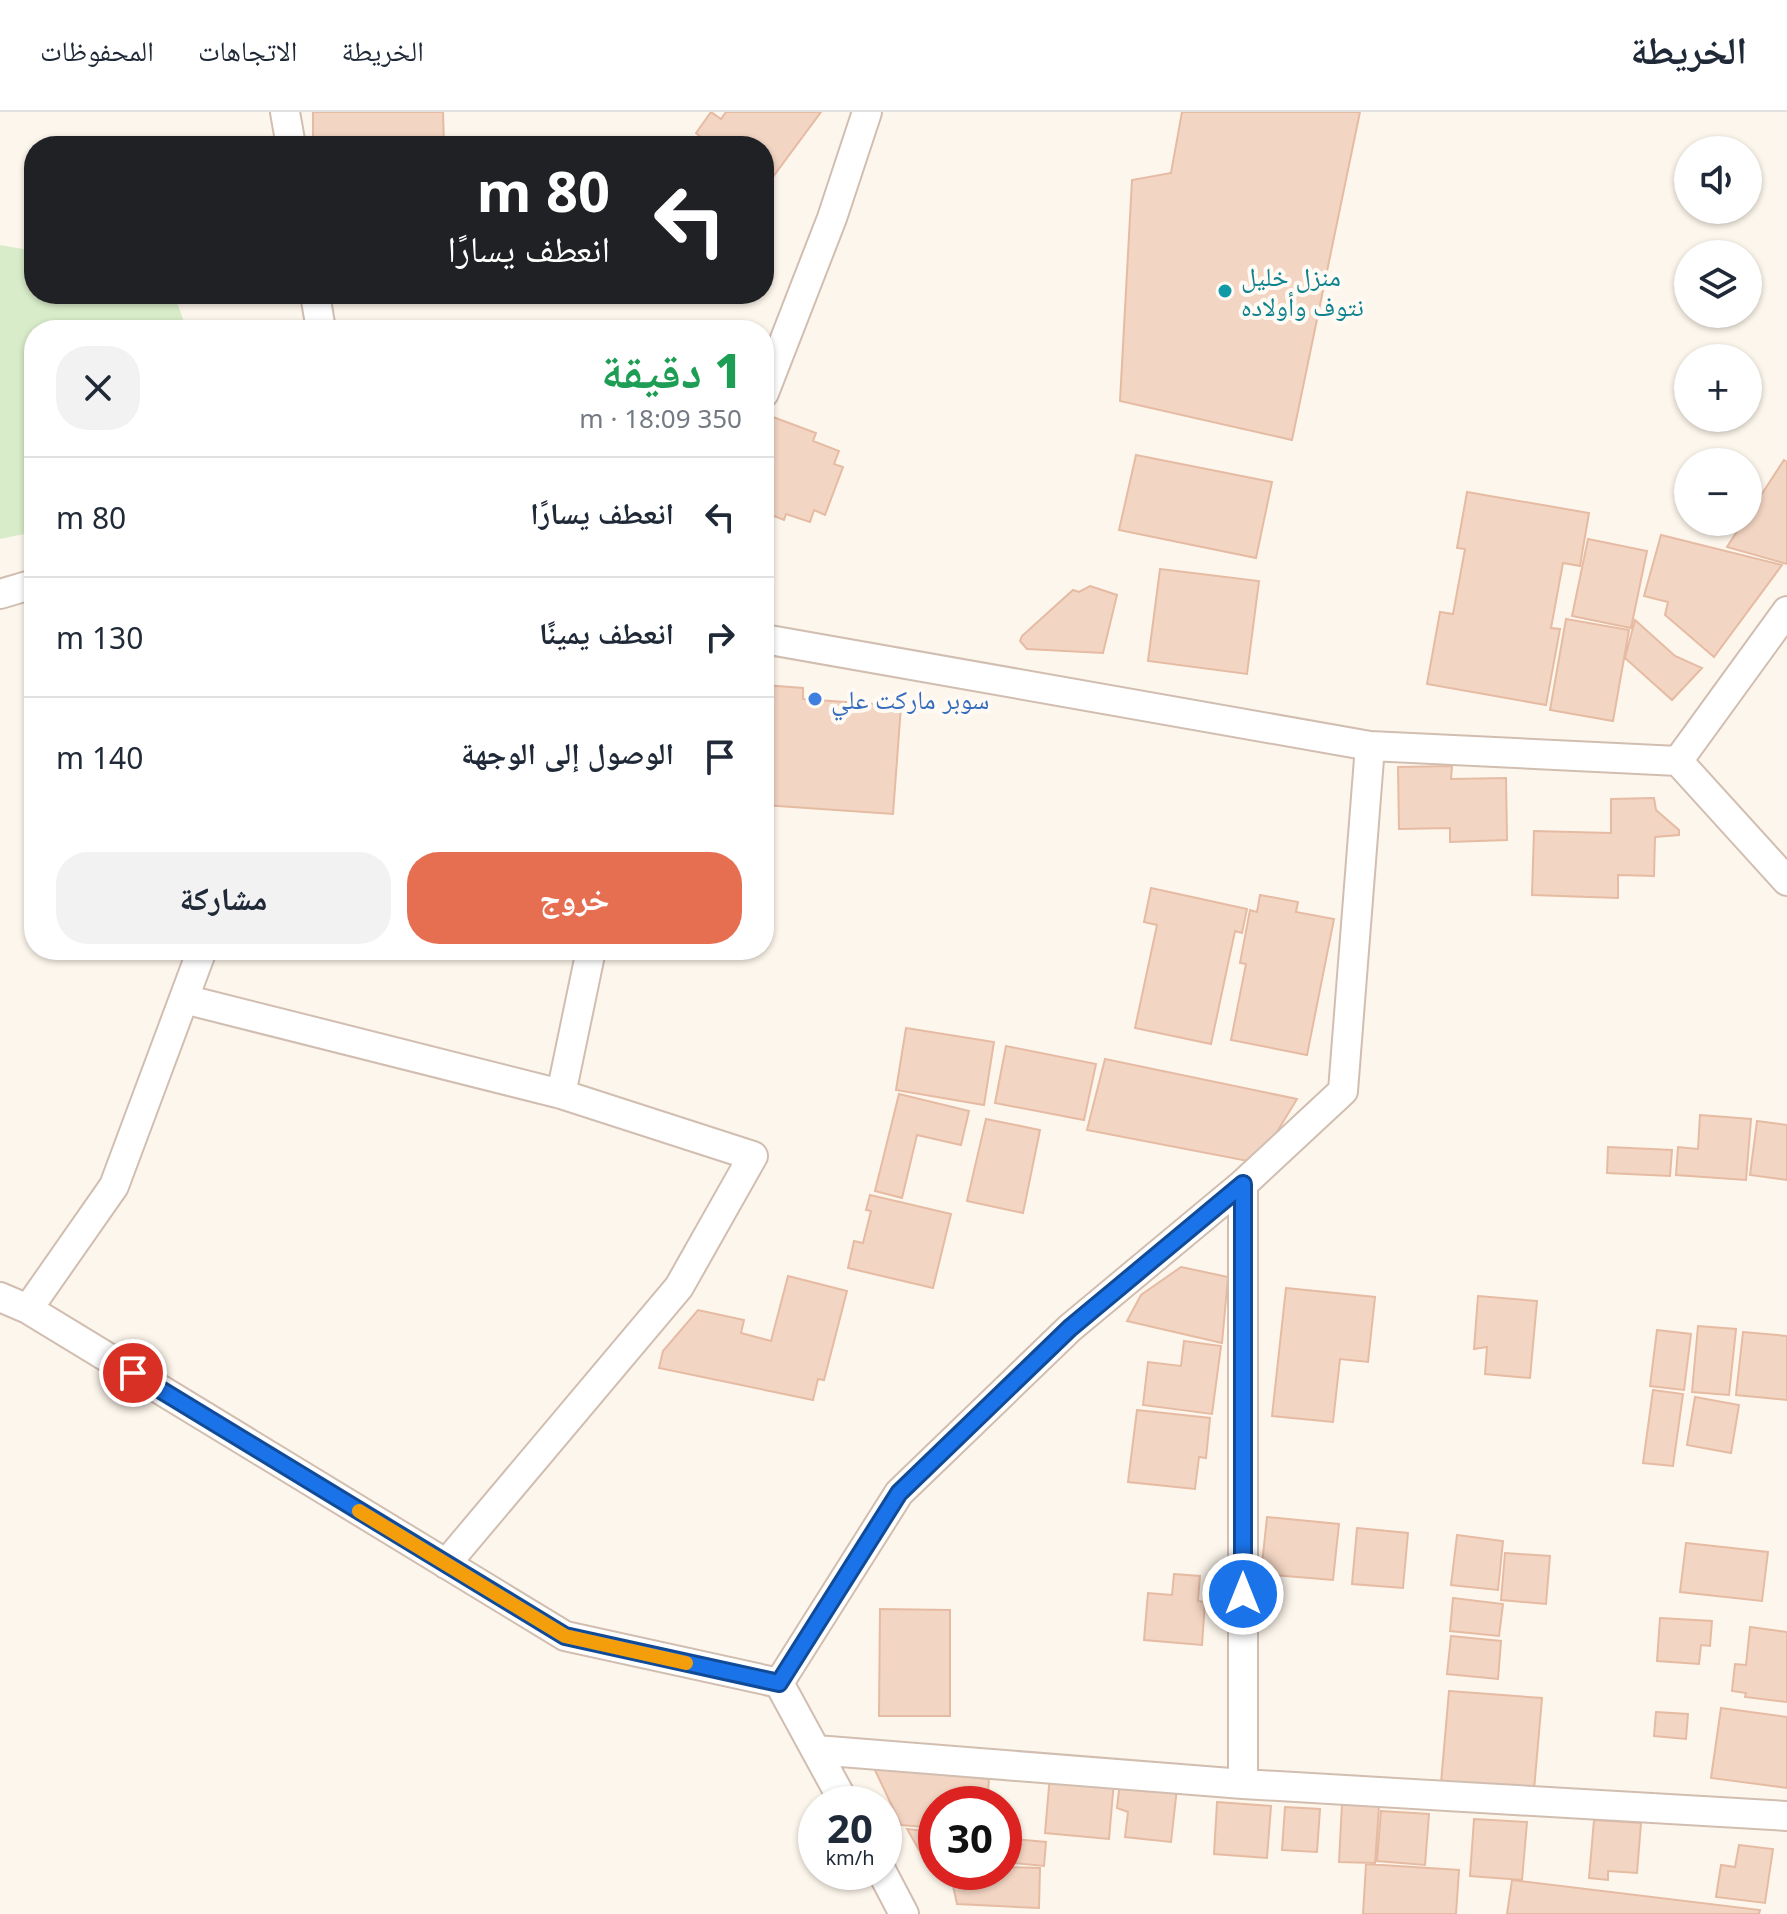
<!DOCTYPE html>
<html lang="ar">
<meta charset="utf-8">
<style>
:root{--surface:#fff;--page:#f2f2f3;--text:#1f2937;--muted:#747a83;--line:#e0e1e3;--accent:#e76f51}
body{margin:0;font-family:"Noto Sans","Noto Naskh Arabic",sans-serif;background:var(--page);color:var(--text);direction:rtl;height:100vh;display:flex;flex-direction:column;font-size:30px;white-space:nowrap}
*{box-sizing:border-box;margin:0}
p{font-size:26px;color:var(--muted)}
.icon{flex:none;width:44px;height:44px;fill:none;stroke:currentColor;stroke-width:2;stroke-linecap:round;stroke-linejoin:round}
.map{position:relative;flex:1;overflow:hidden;direction:ltr}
.details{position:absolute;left:24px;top:208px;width:750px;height:640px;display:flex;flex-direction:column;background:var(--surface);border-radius:32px;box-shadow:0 2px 6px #0004;direction:rtl}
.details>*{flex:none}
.banner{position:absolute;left:24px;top:24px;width:750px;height:168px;border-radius:32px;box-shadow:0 2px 6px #0004;direction:rtl;background:#202124;color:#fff;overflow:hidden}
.buttons{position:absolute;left:1674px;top:24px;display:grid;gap:16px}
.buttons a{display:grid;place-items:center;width:88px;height:88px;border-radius:50%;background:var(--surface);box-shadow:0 2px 6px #0004;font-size:40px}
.speed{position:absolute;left:798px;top:1674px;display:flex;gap:16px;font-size:40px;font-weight:700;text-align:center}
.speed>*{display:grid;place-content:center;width:104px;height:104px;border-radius:50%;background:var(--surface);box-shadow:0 2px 6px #0004;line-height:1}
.speed small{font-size:20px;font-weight:400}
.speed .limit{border:12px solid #d22;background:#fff;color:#111}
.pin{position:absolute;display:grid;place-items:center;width:68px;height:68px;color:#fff;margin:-34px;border:4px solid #fff;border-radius:50%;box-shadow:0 2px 8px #0007}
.me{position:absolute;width:88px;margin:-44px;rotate:0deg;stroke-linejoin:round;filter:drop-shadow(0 0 6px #0008)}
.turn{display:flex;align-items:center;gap:28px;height:168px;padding:0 32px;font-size:36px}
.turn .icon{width:104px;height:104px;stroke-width:2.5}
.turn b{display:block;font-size:56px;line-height:68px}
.round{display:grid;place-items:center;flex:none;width:84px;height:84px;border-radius:32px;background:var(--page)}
.overview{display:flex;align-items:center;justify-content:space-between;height:136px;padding:0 32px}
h1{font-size:48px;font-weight:800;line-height:60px;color:#1e9e55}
.button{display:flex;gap:16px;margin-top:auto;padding:16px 32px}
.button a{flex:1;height:92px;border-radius:32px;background:var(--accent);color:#fff;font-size:32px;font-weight:800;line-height:92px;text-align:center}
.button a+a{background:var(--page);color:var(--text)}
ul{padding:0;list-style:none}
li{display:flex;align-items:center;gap:24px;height:120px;padding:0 32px;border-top:2px solid var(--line)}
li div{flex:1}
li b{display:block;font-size:30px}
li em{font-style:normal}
header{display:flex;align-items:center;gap:48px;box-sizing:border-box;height:112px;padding:0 40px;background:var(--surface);border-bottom:2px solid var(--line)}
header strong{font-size:38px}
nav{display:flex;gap:44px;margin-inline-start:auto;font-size:28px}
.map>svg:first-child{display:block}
.green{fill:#d8ecc9}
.building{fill:#f3d5c3;stroke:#e6bba3;stroke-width:2}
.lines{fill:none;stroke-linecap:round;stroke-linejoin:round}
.street-casing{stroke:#d1beb0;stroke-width:32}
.street{stroke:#fff;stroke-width:28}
.route-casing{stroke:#114b97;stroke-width:20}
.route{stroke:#1a73e8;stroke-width:14}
.slow{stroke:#f59e0b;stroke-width:14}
.culture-dot{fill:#0f9aa8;stroke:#fffaf3;stroke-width:3}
.shop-dot{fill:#3f7fe0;stroke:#fffaf3;stroke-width:3}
.labels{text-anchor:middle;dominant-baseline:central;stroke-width:8;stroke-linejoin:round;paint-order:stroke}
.culture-label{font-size:26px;fill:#0d838f;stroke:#fffaf3;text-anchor:start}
.shop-label{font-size:26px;fill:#366cbe;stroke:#fffaf3;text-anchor:start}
</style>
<header>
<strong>الخريطة</strong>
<nav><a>الخريطة</a><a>الاتجاهات</a><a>المحفوظات</a></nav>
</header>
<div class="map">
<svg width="1787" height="1802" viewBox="0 0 1787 1802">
<rect width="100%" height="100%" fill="#fdf6ec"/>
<path class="green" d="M0,133L34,139V182H174L187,218H34V420L0,427Z"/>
<path class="building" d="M313,0H443L444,34H328V29H313Z
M711,0L721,7L726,0H821L764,77V34H711L696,21Z
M1182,0H1360L1292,328L1120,289L1132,68L1171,61Z
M773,305L816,321L813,329L839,339L834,352L843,355L825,403L814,398L810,410L786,402L784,408L764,400V329Z
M1136,343L1272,370L1256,446L1119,418Z
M1784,348L1787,350V452L1727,435L1743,410H1748V403Z
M1467,380L1589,401L1580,454L1563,451L1551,516L1560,517L1546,593L1427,572L1440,500L1453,502L1465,437L1457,436Z
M1661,423L1782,453L1714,545L1665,503L1668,490L1644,484Z
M1588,427L1647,439L1631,516L1572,504Z
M1160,457L1259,469L1247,562L1148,549Z
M1090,474L1117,483L1103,541L1027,537L1020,529L1022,524L1073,478L1079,480Z
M1566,507L1629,518L1613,609L1550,598Z
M1635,508L1675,544L1702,556L1672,588L1625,546Z
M764,573L803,576V587L901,594L893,702L764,693Z
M1452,654L1451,667L1506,666L1507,728L1450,730V716L1399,717L1398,655Z
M1654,686L1656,698L1679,718V723L1655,725L1654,764L1618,763V786L1532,783L1534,719L1611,721V687Z
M1151,776L1247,797L1242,821L1235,819L1211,932L1135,916L1157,813L1144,810Z
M1260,783L1298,790L1296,800L1334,807L1307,943L1231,928L1246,852L1240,851L1250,798L1257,800Z
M906,916L994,930L984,993L896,978Z
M1006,934L1096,952L1084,1008L995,991Z
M1105,947L1297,987L1258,1051L1087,1018Z
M899,982L969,999L961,1033L917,1023L902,1086L875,1079Z
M1700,1003L1751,1007L1746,1068L1676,1063L1678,1035L1698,1037Z
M986,1007L1040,1018L1023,1101L967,1089Z
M1757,1009L1787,1013V1068L1750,1063Z
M1608,1035L1672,1038L1670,1064L1607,1061Z
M870,1083L951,1102L933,1176L848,1156L854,1129L863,1131L871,1099L866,1098Z
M1181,1155L1228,1165L1222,1231L1127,1209L1141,1183Z
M788,1164L847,1179L824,1268L818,1267L813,1288L659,1256L663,1239L698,1198L744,1208L741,1221L771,1229Z
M1286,1176L1375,1185L1368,1250L1340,1247L1333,1310L1272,1304Z
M1478,1184L1537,1189L1530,1266L1485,1262L1487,1235L1474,1237Z
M1698,1214L1736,1217L1729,1283L1692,1280Z
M1657,1218L1691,1222L1684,1278L1650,1274Z
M1743,1220L1787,1224V1288L1736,1283Z
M1184,1229L1221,1234L1212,1302L1143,1293L1148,1250L1181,1254Z
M1653,1278L1683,1282L1673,1354L1643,1351Z
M1695,1285L1739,1293L1731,1341L1687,1333Z
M1137,1298L1210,1306L1206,1346L1199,1345L1195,1377L1128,1370Z
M1267,1405L1339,1412L1333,1468L1261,1462Z
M1357,1416L1408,1421L1403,1476L1352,1472Z
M1457,1423L1503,1429L1498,1478L1451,1473Z
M1686,1431L1768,1440L1762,1489L1680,1480Z
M1505,1441L1550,1444L1546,1492L1501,1488Z
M1174,1462L1200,1464L1198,1489L1205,1490L1202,1533L1144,1528L1148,1481L1172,1483Z
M1453,1486L1503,1492L1499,1524L1450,1519Z
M880,1497L950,1498V1604H879Z
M1660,1506L1712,1509L1710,1534L1701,1533L1699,1552L1657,1549Z
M1750,1515L1787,1520V1590L1745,1585L1746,1581L1732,1579L1735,1552L1746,1553Z
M1451,1524L1501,1529L1498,1567L1447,1562Z
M1449,1579L1542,1586L1534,1678L1441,1671Z
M1721,1596L1787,1605V1676L1711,1666Z
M1656,1600L1688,1602L1686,1627L1654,1624Z
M874,1656L989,1667L987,1692H936V1716L901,1713Z
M1050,1663L1114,1669L1109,1727L1045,1721Z
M1120,1670L1177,1676L1171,1730L1125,1725L1128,1700L1117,1696Z
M1217,1690L1271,1694L1267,1746L1214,1742Z
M1342,1692L1379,1694L1375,1751L1339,1750Z
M1285,1695L1320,1697L1317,1740L1282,1738Z
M1381,1699L1429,1702L1425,1753L1377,1749Z
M1474,1707L1527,1710L1522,1768L1470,1764Z
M1594,1708L1641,1711L1637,1761L1608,1759V1768L1589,1766Z
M907,1717L936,1720V1744L922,1743Z
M1004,1726L1046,1730L1044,1754L1004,1750Z
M1739,1733L1773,1737L1765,1791L1716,1785L1721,1753L1735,1755Z
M1366,1752L1459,1758L1456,1802H1363Z
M1004,1755L1040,1756L1039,1796L957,1792L950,1760H1004Z
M1512,1768L1760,1798L1759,1802H1507Z"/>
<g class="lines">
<defs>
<path id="street" d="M285,0L291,34
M315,182L321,218
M764,281L832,106L867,0
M0,482L34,472
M764,527L1370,634L1678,649L1787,499
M1678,649L1787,769
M184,887L561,982L753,1044L679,1175L446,1452
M561,982L591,838
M1243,1072V1672
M0,1185L28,1197L565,1524L779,1571L845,1692
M28,1197L114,1074L202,838
M779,1571L899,1381L1070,1216L1243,1072L1343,979L1370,634
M816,1638L1243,1672L1787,1704
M882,1760L904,1802"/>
</defs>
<use href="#street" class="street-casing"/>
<use href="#street" class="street"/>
</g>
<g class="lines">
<defs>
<path id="route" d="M133,1261L565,1524L779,1571L899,1381L1070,1216L1243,1072V1482"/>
</defs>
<use href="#route" class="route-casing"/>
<use href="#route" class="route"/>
<path class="slow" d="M359,1399L565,1524L686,1551"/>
</g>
<circle class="culture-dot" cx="1225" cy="179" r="8"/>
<circle class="shop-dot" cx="815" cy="587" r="8"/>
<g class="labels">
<g class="culture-label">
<text x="1241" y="164">منزل خليل<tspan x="1241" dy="30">نتوف وأولاده</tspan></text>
</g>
<g class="shop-label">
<text x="831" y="587">سوبر ماركت علي</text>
</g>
</g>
</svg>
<div class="buttons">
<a><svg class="icon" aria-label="sound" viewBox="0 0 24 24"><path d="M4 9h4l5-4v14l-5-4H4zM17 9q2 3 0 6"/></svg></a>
<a><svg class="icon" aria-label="layers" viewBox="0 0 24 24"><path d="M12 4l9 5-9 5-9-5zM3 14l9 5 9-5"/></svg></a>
<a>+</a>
<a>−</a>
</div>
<div class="speed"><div>20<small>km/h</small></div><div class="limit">30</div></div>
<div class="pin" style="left:133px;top:1261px;background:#d93025"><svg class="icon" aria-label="arrive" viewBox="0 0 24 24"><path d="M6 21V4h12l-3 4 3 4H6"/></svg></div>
<svg class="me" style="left:1243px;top:1482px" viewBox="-20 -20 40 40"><circle r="17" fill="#1a73e8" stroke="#fff" stroke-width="3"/><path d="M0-11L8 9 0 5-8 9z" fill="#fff"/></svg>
<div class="banner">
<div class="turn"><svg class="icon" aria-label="left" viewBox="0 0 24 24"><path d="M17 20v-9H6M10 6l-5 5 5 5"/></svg><div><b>80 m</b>انعطف يسارًا</div></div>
</div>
<section class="details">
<div class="overview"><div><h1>1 دقيقة</h1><p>350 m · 18:09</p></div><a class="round"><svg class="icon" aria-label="close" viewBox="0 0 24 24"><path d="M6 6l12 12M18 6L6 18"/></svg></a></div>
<ul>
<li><svg class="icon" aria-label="left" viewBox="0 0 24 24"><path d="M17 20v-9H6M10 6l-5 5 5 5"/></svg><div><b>انعطف يسارًا</b></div><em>80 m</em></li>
<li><svg class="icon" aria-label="right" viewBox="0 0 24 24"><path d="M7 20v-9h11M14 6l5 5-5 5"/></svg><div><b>انعطف يمينًا</b></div><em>130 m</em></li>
<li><svg class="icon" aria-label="arrive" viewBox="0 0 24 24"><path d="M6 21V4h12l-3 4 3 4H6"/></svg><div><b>الوصول إلى الوجهة</b></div><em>140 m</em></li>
</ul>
<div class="button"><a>خروج</a><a>مشاركة</a></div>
</section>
</div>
